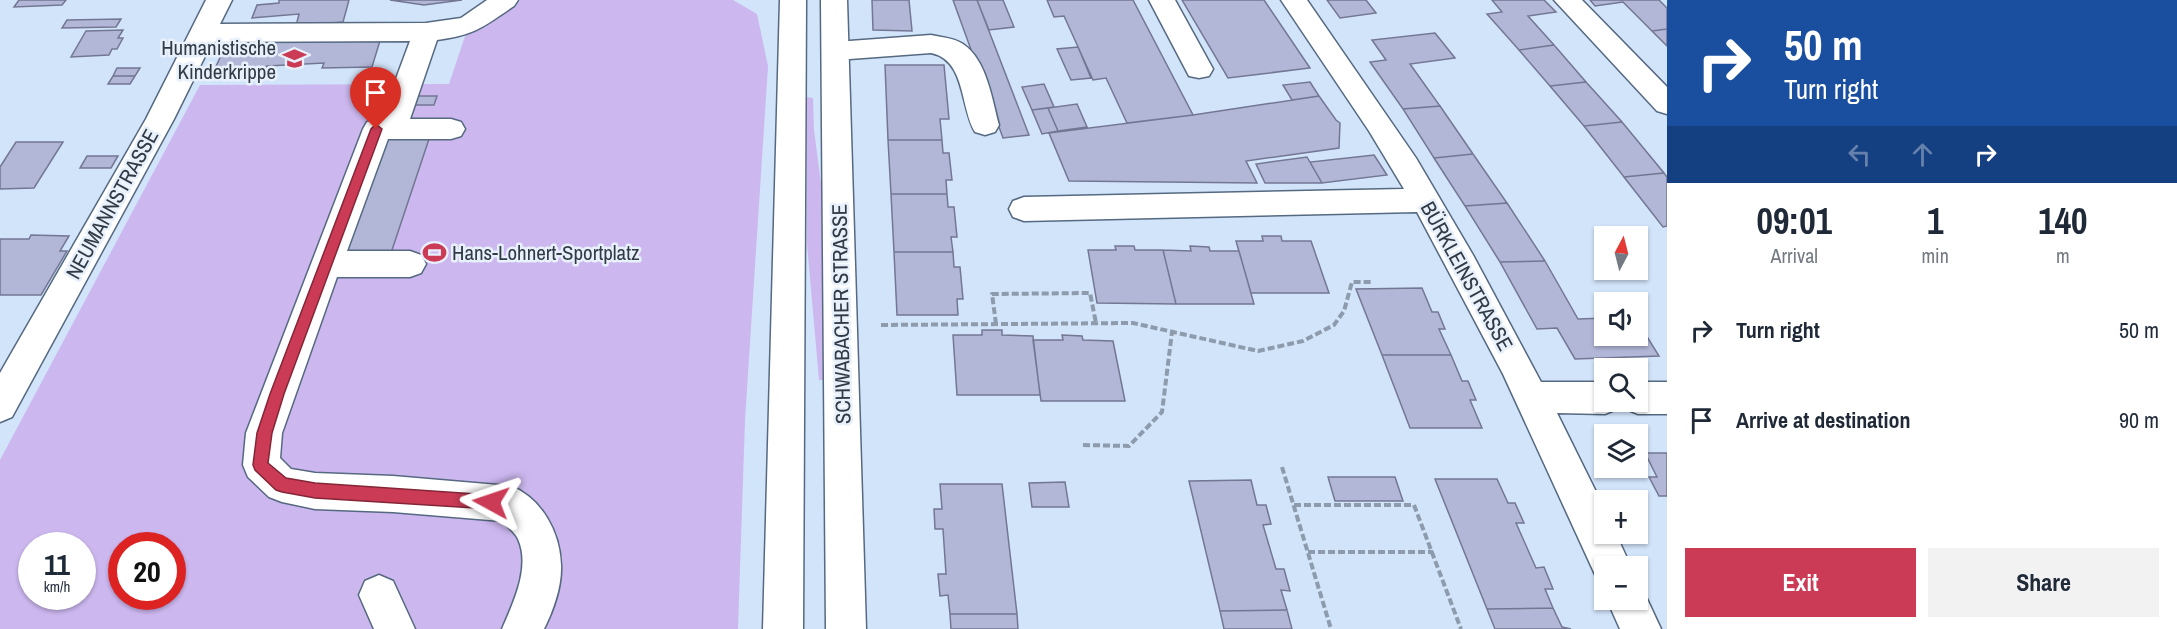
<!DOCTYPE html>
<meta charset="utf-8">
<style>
:root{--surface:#fff;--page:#f2f2f3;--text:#1f2937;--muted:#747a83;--accent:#cb3b55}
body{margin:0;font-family:"Archivo Narrow",sans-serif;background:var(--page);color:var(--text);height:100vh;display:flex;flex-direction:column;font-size:22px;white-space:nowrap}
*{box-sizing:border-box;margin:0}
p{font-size:20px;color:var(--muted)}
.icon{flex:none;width:33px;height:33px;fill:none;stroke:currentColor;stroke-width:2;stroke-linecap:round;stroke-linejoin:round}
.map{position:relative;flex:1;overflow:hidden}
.drawer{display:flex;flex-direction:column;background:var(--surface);width:510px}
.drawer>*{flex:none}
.guide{background:#1a4fa0;color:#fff;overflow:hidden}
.needle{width:39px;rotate:7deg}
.controls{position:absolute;left:1594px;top:226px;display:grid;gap:12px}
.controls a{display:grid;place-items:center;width:54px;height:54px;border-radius:0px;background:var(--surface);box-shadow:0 2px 4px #0004;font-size:30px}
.speed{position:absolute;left:18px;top:532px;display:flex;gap:12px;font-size:30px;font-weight:700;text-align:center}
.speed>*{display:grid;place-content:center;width:78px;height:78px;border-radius:50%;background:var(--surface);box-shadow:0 2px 4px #0004;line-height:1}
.speed small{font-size:15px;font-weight:400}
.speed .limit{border:9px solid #d22;background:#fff;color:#111}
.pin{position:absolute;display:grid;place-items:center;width:51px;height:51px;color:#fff;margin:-62px -26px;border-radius:50% 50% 50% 0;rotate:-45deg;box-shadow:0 0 6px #0007}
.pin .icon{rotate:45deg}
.me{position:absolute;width:66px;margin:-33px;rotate:275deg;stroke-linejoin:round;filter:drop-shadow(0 0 4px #0008)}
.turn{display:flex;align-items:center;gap:21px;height:126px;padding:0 18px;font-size:27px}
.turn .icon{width:78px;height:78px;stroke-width:2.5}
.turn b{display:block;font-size:42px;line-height:51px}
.lanes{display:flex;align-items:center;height:57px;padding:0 18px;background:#0003;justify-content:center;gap:30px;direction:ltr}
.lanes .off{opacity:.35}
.eta{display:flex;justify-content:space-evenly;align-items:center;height:102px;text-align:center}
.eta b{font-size:36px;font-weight:700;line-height:42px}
.cta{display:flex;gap:12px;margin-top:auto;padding:12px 18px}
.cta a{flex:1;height:69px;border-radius:0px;background:var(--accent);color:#fff;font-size:24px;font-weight:700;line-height:69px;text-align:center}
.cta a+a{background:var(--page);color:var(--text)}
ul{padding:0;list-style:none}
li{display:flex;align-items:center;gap:18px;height:90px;padding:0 18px}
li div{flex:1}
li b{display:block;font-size:22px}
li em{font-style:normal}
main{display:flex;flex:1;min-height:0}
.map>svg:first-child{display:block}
.green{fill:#ccb7ef;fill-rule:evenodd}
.building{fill:#b2b7d7;stroke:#737794;stroke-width:1.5}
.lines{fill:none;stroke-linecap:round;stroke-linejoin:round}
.minor-casing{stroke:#556980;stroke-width:3}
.major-casing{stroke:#556980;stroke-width:3}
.path{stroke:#8d9bad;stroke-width:4;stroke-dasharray:7 3;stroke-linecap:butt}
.minor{fill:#fff;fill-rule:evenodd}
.major{fill:#fff;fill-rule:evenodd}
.route{fill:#cb3b55;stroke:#842637;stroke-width:1.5}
.labels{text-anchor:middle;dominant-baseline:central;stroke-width:5;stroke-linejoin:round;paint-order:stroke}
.poi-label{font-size:21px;fill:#313a45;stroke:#e7f0fb;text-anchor:end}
.street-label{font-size:21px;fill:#313a45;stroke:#e7f0fb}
</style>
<main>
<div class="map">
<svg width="1667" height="629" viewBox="0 0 1667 629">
<rect width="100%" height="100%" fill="#d2e4fa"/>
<path class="green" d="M521,0H733L757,14L768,66L745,420L738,629H0V460L200,85L449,84L465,36ZM32,546H82V597H32ZM122,546H172V597H122Z
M807,97L813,98L814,130L823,199L826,380H819L807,244Z"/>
<path class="building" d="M19,0H66L62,5L14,7Z
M279,0H349L343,22L296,26L299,14L252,18L257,5L279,3Z
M390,0H462L424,5Z
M872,0H909L912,31L873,30Z
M953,0H977L1029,135L1003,138Z
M977,0H1003L1014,27L989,30Z
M1047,0H1133L1193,115L1127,123L1106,78L1093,80L1064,16L1054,17Z
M1182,0H1264L1310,68L1228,78Z
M1327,0H1366L1376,13L1340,18Z
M1492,0H1544L1556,12L1528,16L1554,45L1519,50L1487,14L1502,12Z
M1590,0H1659L1667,8V29L1652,31L1623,2L1595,6Z
M121,19L116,27L62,28L67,20Z
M1667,29V46L1652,31Z
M123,30L118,38H123L117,49H112L109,55L71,57L86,31Z
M1435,33L1455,58L1410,64L1440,106L1403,109L1370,62L1386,60L1372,40Z
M382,34L372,67L322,68L324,63L267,66L264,71L213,73L228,40Z
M1554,45L1586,82L1550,86L1519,50Z
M1078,47L1091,78L1071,80L1057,49Z
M885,65H944L949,119H940L942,140H888Z
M117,68H140L135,76H113Z
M113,76H135L130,84H108Z
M1310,82L1319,96L1292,100L1283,85Z
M1586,82L1622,122L1584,126L1550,86Z
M1044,84L1054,107L1032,110L1022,87Z
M416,96H437L434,105H413Z
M1319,96L1336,120L1340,123L1339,148L1246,161L1257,183L1069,181L1049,133L1193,115Z
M1077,104L1087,127L1058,131L1048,108Z
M1440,106L1473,154L1434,158L1403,109Z
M1048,108L1058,131L1042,134L1032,110Z
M1622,122L1664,173L1624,177L1584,126Z
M379,136H430L391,253H335Z
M888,140H942L943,153H949L952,180H946L947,194H891Z
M16,142H63L34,188L0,189V167Z
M1473,154L1507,203L1465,206L1434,158Z
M1374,155L1387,175L1322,183L1310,162Z
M87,156H118L111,168H80Z
M1307,157L1322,183H1265L1256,164Z
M1664,173L1667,177V226L1663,227L1624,177Z
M891,194H947L948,207H954L957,237H951L953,252H894Z
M1507,203L1545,261L1500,262L1465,206Z
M31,235L69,236L60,251H67L41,295H0V239H29Z
M1262,236H1281L1282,241H1311L1329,293H1251L1236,241H1263Z
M1115,246H1134L1135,250H1163L1176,304L1097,303L1088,250H1116Z
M1190,246L1209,247L1210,251H1239L1254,304H1176L1163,250L1191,251Z
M894,252H953L954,267H960L963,299H957L958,315H897Z
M1545,261L1578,319L1605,318V336H1638V322L1659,356L1575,359L1557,328L1537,329L1500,262Z
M1422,288L1432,312H1438L1445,329H1439L1451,355H1382L1356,289Z
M982,330H1002V335L1033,336L1040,395H957L953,335H982Z
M1062,335L1082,336L1083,340L1113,341L1125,401H1041L1033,340H1063Z
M1382,355H1451L1462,381H1468L1476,400H1470L1482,428H1410Z
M1645,453H1667V496H1659L1649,477H1657Z
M1328,477H1395L1403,501H1335Z
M1435,479H1497L1508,503H1515L1524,523H1516L1536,568L1544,567L1553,589H1545L1553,608L1487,609Z
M1251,480L1257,505H1266L1271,524L1263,525L1276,569H1284L1290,591L1281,590L1287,610L1220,611L1189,481Z
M1065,482L1069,507H1032L1029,483Z
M940,484H1002L1017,614H950L948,595L940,596L938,574H946L943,529H935L934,509H942Z
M1553,608L1562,627L1571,629H1495L1487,609Z
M1287,610L1292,629H1224L1220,611Z
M950,614H1017L1018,629H951Z"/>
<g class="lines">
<defs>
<path id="minor" d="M206,0H232L220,24L426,23L461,18L487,0H518L514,6C483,27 475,35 437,40L410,119H451L461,122L465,129L461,136L451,139H388L347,251H410L421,255L426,264L421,273L410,277H337L282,433L280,458L291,469L315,473L393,476L511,486C542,499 560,532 561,565C562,586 553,611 544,629H502C513,603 531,567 518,539C515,532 506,526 502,521L393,512L315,509L282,502L269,497L248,477L243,465L246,433L363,129L367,122L381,119L410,41L212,42L174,119L12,417L0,422V373L146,119Z
M1149,0H1175L1213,69L1209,76L1199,78L1189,76Z
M1281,0H1307L1416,158L1473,255L1541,382H1605V402H1621L1617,409L1605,414L1557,413L1605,510V534H1616L1631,567H1605V583L1598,581L1503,374L1417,212L1024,221L1013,217L1009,209L1013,201L1024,197L1404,189L1369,131Z
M1554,0H1582L1667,87V114L1657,111Z
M931,35C941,37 954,38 963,44C987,60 992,100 999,125L995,132L985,135L975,132C960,107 966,60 931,53L836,60L827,57L823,51L827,45L836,42Z
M1638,382H1667V414H1638L1626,409L1622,402H1638Z
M379,575L393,581L415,629H374L359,595L365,581Z
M1638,585L1641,586L1661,629H1620L1607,600H1638Z"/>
<path id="major" d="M780,0H806L803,629H763Z
M821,0H847L866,629H826Z"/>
</defs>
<use href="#minor" class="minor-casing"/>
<use href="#major" class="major-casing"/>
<path class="path" d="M996,324L992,294L1090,293L1096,323
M881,325L1133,323L1258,351L1303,341L1334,325L1344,311L1352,282H1372
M1083,445L1129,446L1162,412L1172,332
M1282,467L1331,629
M1294,505H1414L1461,629
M1308,552H1433"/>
<use href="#minor" class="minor"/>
<use href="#major" class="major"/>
</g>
<path class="route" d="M376,124L382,129L284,394L272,433L268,463L286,478L315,483L491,495L496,497L499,502L496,507L491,509L315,498L282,492L276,490L255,470L253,465L257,433L270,394L371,129Z"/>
<defs>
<symbol id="school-bare" viewBox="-9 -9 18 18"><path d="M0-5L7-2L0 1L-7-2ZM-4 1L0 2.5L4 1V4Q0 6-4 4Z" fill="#cb3b55" stroke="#e7f0fb" stroke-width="2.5" paint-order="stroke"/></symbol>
<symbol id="stadium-bare" viewBox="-9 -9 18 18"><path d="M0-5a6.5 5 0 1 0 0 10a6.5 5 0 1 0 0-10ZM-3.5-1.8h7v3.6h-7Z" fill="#cb3b55" stroke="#e7f0fb" stroke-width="2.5" paint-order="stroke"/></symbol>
</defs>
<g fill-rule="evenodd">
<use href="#school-bare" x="278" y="42" width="33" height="33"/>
<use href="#stadium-bare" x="418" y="236" width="33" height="33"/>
</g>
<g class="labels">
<g class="poi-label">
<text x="276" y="47">Humanistische<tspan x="276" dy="24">Kinderkrippe</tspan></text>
<text x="452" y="252" text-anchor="start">Hans-Lohnert-Sportplatz</text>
</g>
<g class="street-label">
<text transform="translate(112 204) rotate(-61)">NEUMANNSTRASSE</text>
<text transform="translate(1467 276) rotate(61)">BÜRKLEINSTRASSE</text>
<text transform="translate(841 314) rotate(-91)">SCHWABACHER STRASSE</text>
</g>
</g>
</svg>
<div class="controls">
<a><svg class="needle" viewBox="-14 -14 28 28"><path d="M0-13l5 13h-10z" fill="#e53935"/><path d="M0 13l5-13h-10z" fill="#747a83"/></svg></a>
<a><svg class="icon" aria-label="sound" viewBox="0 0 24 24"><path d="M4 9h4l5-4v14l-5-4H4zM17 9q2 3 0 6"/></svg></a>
<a><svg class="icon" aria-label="search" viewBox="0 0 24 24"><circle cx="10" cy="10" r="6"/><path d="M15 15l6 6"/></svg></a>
<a><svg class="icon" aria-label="layers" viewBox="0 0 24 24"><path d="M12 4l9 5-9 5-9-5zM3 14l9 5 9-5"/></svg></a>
<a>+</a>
<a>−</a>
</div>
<div class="speed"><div>11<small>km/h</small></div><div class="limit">20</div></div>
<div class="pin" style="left:376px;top:129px;background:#d93025"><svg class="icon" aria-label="arrive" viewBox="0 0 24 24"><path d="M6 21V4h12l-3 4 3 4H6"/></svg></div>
<svg class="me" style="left:491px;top:502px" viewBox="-20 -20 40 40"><path d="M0-17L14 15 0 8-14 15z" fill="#cb3b55" stroke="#fff" stroke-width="4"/></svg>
</div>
<section class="drawer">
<div class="guide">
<div class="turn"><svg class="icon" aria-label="right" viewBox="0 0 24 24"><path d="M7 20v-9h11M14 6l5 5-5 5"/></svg><div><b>50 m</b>Turn right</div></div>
<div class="lanes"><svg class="icon off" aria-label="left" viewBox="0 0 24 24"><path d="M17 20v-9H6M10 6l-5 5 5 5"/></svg><svg class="icon off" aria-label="ahead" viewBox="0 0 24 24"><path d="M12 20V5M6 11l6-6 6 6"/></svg><svg class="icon" aria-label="right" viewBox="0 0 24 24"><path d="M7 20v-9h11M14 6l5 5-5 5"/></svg></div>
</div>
<div class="eta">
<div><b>09:01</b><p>Arrival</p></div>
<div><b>1</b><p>min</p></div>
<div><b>140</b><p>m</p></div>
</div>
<ul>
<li><svg class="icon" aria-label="right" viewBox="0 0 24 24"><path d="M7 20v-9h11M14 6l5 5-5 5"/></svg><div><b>Turn right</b></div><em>50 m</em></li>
<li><svg class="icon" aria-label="arrive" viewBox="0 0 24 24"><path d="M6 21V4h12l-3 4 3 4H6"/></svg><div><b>Arrive at destination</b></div><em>90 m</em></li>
</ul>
<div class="cta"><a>Exit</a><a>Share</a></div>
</section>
</main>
